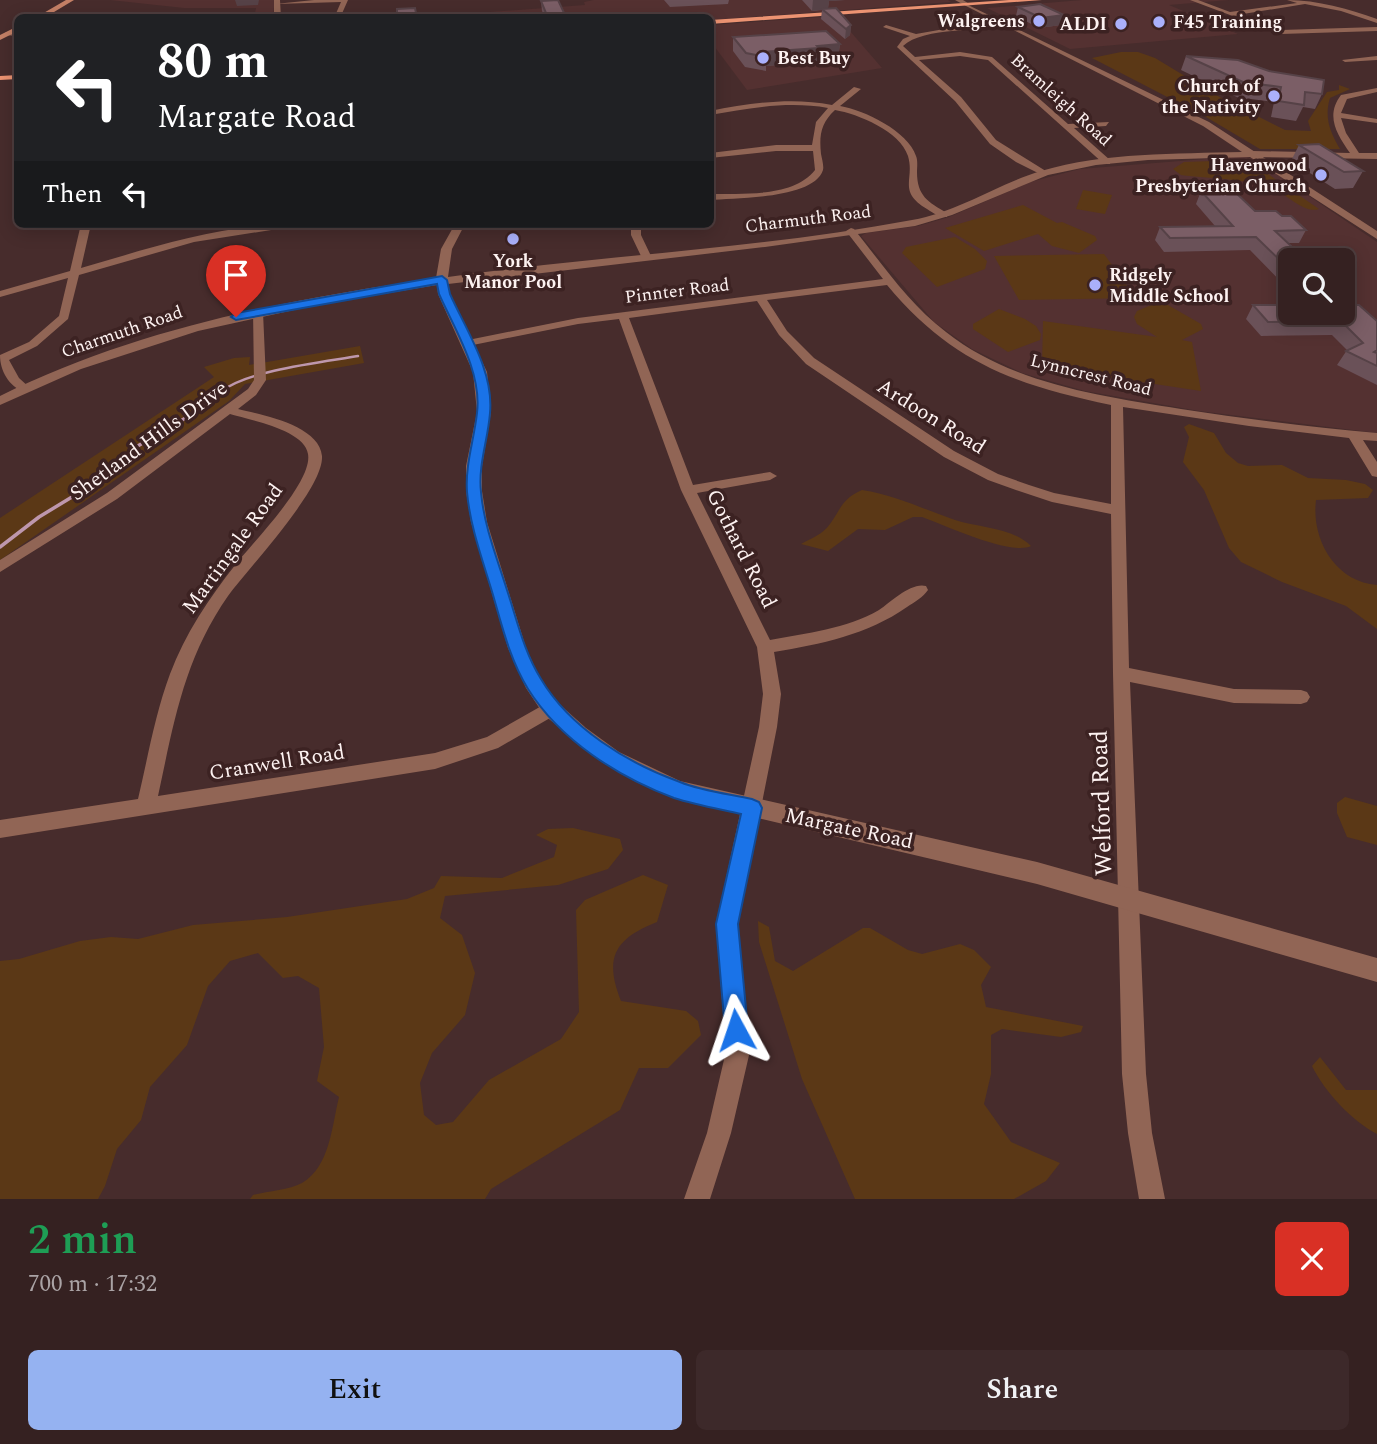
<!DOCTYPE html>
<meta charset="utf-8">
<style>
:root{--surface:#352121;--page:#3d292a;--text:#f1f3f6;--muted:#aaa3a5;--line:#4f3e3f;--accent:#95b2f1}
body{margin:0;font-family:Spectral,serif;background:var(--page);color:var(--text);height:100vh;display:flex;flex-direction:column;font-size:26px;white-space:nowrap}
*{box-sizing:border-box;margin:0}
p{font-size:23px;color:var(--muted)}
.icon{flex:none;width:38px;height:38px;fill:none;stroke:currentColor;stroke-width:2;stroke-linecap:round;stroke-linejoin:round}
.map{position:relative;height:1199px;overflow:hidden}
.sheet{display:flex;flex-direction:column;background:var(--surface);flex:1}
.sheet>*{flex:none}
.guide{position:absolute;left:14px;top:14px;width:700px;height:214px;border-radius:10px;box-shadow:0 4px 18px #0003,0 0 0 2px var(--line);background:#202124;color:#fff;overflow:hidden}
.buttons{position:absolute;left:1278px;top:248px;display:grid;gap:14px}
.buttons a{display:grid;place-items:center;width:77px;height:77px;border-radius:10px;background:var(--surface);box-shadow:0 4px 18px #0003,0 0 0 2px var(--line);font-size:35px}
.pin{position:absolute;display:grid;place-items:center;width:60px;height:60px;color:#fff;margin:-72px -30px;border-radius:50% 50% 50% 0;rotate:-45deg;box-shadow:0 0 7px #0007}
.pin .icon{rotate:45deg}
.me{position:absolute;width:77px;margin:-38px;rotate:355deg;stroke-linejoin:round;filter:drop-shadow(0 0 5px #0008)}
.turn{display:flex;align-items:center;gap:24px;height:147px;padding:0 28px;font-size:32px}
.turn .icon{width:91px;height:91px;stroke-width:2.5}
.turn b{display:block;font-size:49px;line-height:60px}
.then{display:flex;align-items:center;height:66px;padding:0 28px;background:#0003;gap:14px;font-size:26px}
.round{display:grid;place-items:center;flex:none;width:74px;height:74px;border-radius:10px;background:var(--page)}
.headline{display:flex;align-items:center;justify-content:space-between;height:119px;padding:0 28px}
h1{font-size:42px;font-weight:600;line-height:52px;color:#1e9e55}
.primary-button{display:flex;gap:14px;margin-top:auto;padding:14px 28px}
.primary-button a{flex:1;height:80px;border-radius:10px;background:var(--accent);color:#111;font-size:28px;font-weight:600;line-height:80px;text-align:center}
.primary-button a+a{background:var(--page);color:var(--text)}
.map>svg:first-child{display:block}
.built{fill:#543131;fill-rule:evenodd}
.green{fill:#5b3816}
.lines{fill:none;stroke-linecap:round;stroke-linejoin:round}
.stream-far1{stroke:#be97ad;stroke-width:2.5}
.stream{stroke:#be97ad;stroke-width:3.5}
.minor{fill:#916555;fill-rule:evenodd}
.tertiary{fill:#916555;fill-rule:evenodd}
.secondary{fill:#c58066;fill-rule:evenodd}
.primary{fill:#ec9372;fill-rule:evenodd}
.wall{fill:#6a5158}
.shaded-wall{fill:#564247}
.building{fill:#7b5e66;stroke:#564247;stroke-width:2}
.route{fill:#1a73e8;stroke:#114b97;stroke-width:2}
.poi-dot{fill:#aab0fb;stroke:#3c2222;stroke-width:2.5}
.labels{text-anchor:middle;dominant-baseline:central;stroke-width:7;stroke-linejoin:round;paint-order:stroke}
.far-poi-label{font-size:18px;font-weight:bold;fill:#fdf2f1;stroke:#3c2222;text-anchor:end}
.far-street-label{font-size:18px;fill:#fdf2f1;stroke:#3c2222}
.street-label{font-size:21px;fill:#fdf2f1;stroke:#3c2222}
.near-street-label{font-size:24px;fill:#fdf2f1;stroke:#3c2222}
</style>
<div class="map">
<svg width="1377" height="1199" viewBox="0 0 1377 1199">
<rect width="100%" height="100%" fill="#472c2c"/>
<path class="built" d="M110,0H274V7L273,17L254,18L256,8H184Z
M594,0H948L951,2L711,20L710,18H409L585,5L584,2Z
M1082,0H1229L1169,5L1238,34L1070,49L987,8Z
M837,16L882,68L747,90L711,42V25Z
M1243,156L1254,159L1377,242V433L1199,411L1085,391L1022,373L972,349L934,322L861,236L866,233L918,226L949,217L1030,182L1080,169ZM1290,261H1342V313H1290Z"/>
<path class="green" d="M1121,52H1138L1155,58L1223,99L1285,130L1311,131L1308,121L1327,92L1339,90V85L1350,89L1330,98C1324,117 1330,132 1340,149H1260L1206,117L1092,58Z
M1244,160L1249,161L1319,209C1305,214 1289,196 1275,190C1246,178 1211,179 1181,175L1173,169L1184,162Z
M1083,190L1112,195L1105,214L1076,209Z
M1023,205L1057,223L1062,222L1095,236L1097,240L1079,253L1052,246L1038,234L984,251L945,228Z
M955,237L975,249L987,261L985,269L937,287L902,253L906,247Z
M1104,254L1136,298L1019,300L994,256Z
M1161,301L1201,324L1203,329L1182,340L1192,342L1201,391L1042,367L1043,321L1157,337L1137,324L1134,317L1137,311Z
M999,309L1025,319L1036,326L1041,334L1040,340L1008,352L973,329V324Z
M360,346L364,363L245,384L229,401L0,560V518L214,377L204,367L234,358L250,357L249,365Z
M1189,424L1214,433L1226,453L1238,463L1248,466L1282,465L1308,478L1346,480L1365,484L1373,490L1368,498L1316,500C1311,539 1335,582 1377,585V629L1346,606L1282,582L1241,562L1229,548L1204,490L1183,462L1189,437L1184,427Z
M862,490C895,495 923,509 955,520C980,528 1011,527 1031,546C1010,556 945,525 922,517H913L885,530L858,529L828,551L801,544C812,538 823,534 830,524C842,507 842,499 862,490Z
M1345,797L1377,806V845L1347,837L1337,813V803Z
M573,828L620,839L623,850L608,869L558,885L445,896L440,918L462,935L475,973L465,1015L432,1053L420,1083L424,1115L436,1125L453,1122L489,1080L561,1039L579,1012L576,910L585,900L643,875L668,885L657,922C614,939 604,958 621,1001L686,1011L698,1021L701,1035L668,1068H639L620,1110L491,1189L485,1199H250L253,1195C268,1191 289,1190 302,1183C330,1167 332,1125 339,1097L317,1081L324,1047L319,988L298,976L283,978L258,953L230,961L208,986L187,1045L150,1087L141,1120L117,1149L105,1186L98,1199H0V961L19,959L80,941L111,937L138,939L193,925L287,917L407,899L434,888L441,876L502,878L554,857L557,845L536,835L548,829Z
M758,921L769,927L775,961L793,971L863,928H870L908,950L922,954L960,944L974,950L991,967L981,985L986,1007L1083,1026L1081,1032L1061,1037L1002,1029L991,1035V1074L984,1104L1011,1142L1060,1163L1046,1181L1014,1199H855L802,1079L759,942Z
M1320,1057L1346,1090H1377V1134C1351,1120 1325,1092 1312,1066Z"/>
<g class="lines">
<path class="stream-far1" d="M222,391C249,370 323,362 358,356"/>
<path class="stream" d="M0,547L39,517L95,483L136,447L189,416L224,389"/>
<path class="minor" d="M314,0H348L340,18H334L341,2L275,4Z
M955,0H963L971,5L966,6Z
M1190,0H1198L1230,12L1297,3L1287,0C1318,0 1348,9 1377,19V23L1341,11L1305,4L1237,15L1281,30L1377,27V31L1281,34Z
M1014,25L1012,28C985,30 923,27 903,46L915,57L960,52L992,57L1068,124L1109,122L1106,126L1074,128L1110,160V164H1104L988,60L960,56L919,60L961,97L996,140L1049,173L1042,175L1016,162L990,144L955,101L897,47L903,39L910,36L883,27L886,25L916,34L950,28Z
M6,32H18V36L4,35Z
M1377,56V60L1345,62L1342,60Z
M854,87L861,89L840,106C864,110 908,131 916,156C918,160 917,168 917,172C917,196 928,202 947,213V217C940,217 934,214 927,209C897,191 915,180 908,156C900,131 858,114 835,110C821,123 819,135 821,154C822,159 824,166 823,170C814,199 735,198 710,200V194C742,193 793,198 815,170L813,151H776L710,158V153L776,145H812L816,122L828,108C789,101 748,108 710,115V111C750,103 792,97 832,105Z
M1377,88V92L1347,99L1341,113L1377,119V123L1341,118L1346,133L1359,153H1377V159L1253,157L1249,154L1253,151L1350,153C1337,134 1325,116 1341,95Z
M81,224H91L81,268C151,248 221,224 295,224L290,227L194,242L79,275L68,319L37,346L9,360L19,378L30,388L24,392C9,386 0,371 0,355L29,342L59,316L68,278L0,297V291L70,271Z
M631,224H641V235L651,256L650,258L641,256L631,235Z
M851,228L854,229C883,265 909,304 946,332C1012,384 1100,396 1181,409C1246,419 1311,427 1377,433V441L1363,440L1377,462V477L1372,476L1349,438L1249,426L1123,407L1129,668L1234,689L1301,690L1307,692L1310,697L1307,702L1301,704L1234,703L1130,682L1146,1074L1152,1133L1165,1199H1139L1128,1133L1122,1074L1113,673L1111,514L1052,502L1019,491L988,480L944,457L806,364L779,335L757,301L629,318L693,485L770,472L777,476L770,480L697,493L770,640C807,633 846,629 879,610C891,602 911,582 926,586L928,590C923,597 915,602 907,607C867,635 821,644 774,652L781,694L777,727L738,924L750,1051L731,1133L710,1199H684L707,1133L726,1051L716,924L759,727L763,694L757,647L681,490L619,319L578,324L468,346L462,343L468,340L578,318L883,279L846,231ZM887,285C951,362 1015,385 1111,405V504L1054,493L1029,485L998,474L954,451L814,358L787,331L767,300Z
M253,310L263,312L266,380L256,395L238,409C262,415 319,425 322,456C324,489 249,567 228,596C184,659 174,722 158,796L435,753L487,737L545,704L551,702L557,704L560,709L557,714L498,748L435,769L0,838V820L138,799C148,757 155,714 170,674C185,634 209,598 236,564C253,542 313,482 308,454C305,430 250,420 230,414L117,499L0,572V560L107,493L248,389L254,380Z"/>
<path class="tertiary" d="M274,0H280L281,18H274Z
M966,4L1209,122L1377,231V239L1250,157L1148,160L1096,165L1048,175L952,215L915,226L765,247L448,284L450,294L487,372L491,412L482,466V491L487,522L526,648L540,679L558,703L586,728L619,752L680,781L1037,862L1377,958V982L1037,884L677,799L605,764L544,715L526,688L508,648L471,522L466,491V466L477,412L473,372L438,294L437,285L317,305L198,331L81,369L0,405V396C137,328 286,300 436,278L441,249L455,224H465L452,249L448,277C602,255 759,249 912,220C958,212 997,184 1041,171C1106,152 1175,154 1242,152L1203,126L966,6Z"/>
<path class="secondary" d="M66,0H74L44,18H35Z
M18,26V31L0,40V35Z"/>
<path class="primary" d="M1009,0H1042L710,24V20Z
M18,75V79L0,80V76Z"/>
</g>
<path class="wall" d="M664,0H729L728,4L670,7Z
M802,0H845L829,1L828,8L851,25L850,35L845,39L821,19L822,10L812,11Z
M541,1L566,17L545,18L542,11Z
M1018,7L1064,15L1061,25L1039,28L1016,16Z
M733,37L840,44L838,58L818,59V62L766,66V71L745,67L733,51Z
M1186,56L1322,94L1315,109L1303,107L1296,121L1271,117L1274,102L1251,99L1249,103L1181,70Z
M1299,145L1363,171L1353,188L1335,189L1291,161Z
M1201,191L1255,211L1282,216L1306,230L1299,243H1289L1290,291L1250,250L1164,252L1155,240L1160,227L1215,226L1196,204Z
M1253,305H1353L1377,321V385L1337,365L1347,350L1332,335L1261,336L1246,319Z"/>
<path class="shaded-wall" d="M235,0H259L258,5L237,6Z
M813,0H845L829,1L828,9L812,11Z
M1064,15L1061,25L1039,28L1041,18Z
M851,25L850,35L845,39L846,29Z
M840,44L838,58L818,59V62L766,66L767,57L763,52L817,46Z"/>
<path class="building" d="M558,0L566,17L548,18L541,1Z
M1040,4L1064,15L1041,18L1018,7Z
M415,8L417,18H397V9Z
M836,8L851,25L846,29L822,9Z
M826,31L840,44L817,46L819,48L763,52L767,57L746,53L733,37Z
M1186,56L1238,60L1269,71L1324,80L1322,94L1305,92L1304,105L1278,101L1281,87L1257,84L1256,88Z
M1319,144L1363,171L1344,172L1299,145Z
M1201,191H1234L1255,211H1276L1282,216H1291L1306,230L1275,231L1307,261H1290V270L1256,237L1170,238L1160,227L1233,226Z
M1342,294L1353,305H1359L1377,321V350L1374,352L1377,353V366L1346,351L1363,343L1341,321L1268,322L1253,305H1290V313H1342Z"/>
<path class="route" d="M442,276L447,280L450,294C466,330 494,371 490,413C488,440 478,465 481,492C484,526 497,558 507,590C517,620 524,652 541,679C570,728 627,763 680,782C702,791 729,794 752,799L759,802L762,808L738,924L748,1030L744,1038L736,1041L728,1038L725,1030L716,924L741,814C719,809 696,805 674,798C618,777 560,740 528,689C510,660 502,626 493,595C483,561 470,527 467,492C465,465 474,440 477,413C482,372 455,330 439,294L437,284L236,320L231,317L236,313Z"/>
<g class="poi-dot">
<circle cx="1039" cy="21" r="7"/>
<circle cx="1159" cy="22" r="7"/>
<circle cx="1121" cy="24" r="7"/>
<circle cx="763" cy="58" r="7"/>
<circle cx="1274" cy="96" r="7"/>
<circle cx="1321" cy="175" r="7"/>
<circle cx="513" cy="239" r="7"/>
<circle cx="1095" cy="285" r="7"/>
</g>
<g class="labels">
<g class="far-poi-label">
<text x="1025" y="21">Walgreens</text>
<text x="1173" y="22" text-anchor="start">F45 Training</text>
<text x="1107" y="24">ALDI</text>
<text x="777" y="58" text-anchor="start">Best Buy</text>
<text x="1260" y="86">Church of<tspan x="1260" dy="21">the Nativity</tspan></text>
<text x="1307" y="165">Havenwood<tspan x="1307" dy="21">Presbyterian Church</tspan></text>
<text x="513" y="261" text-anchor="middle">York<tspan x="513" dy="21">Manor Pool</tspan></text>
<text x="1109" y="275" text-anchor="start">Ridgely<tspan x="1109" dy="21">Middle School</tspan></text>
</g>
<g class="far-street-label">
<text transform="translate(1061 100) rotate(42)">Bramleigh Road</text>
<text transform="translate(808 219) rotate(-7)">Charmuth Road</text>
<text transform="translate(677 291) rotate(-7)">Pinnter Road</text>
<text transform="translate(122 332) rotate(-19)">Charmuth Road</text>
<text transform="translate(1091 375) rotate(14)">Lynncrest Road</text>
</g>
<g class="street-label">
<text transform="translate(931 417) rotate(32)">Ardoon Road</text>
<text transform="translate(149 441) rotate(-36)">Shetland Hills Drive</text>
<text transform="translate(233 549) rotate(-54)">Martingale Road</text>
<text transform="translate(741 549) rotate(63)">Gothard Road</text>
<text transform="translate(277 763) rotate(-9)">Cranwell Road</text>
<text transform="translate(849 829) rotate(12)">Margate Road</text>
</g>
<g class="near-street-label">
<text transform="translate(1102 803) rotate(-92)">Welford Road</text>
</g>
</g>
</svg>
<div class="buttons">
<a><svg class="icon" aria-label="search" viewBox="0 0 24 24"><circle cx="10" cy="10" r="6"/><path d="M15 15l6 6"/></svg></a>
</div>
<div class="pin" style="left:236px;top:317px;background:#d93025"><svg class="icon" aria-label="arrive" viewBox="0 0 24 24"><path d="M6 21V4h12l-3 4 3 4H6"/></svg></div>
<svg class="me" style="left:736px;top:1030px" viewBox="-20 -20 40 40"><path d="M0-17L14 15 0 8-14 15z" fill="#1a73e8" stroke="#fff" stroke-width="4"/></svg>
<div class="guide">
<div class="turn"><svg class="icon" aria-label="left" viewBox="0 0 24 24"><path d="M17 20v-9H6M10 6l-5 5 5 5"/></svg><div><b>80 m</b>Margate Road</div></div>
<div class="then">Then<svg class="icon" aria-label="left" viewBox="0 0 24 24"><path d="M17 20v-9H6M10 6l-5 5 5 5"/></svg></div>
</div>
</div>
<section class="sheet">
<div class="headline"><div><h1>2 min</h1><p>700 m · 17:32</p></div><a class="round" style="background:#d93025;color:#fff"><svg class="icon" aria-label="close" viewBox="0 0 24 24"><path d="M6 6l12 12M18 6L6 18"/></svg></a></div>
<div class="primary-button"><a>Exit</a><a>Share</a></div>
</section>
